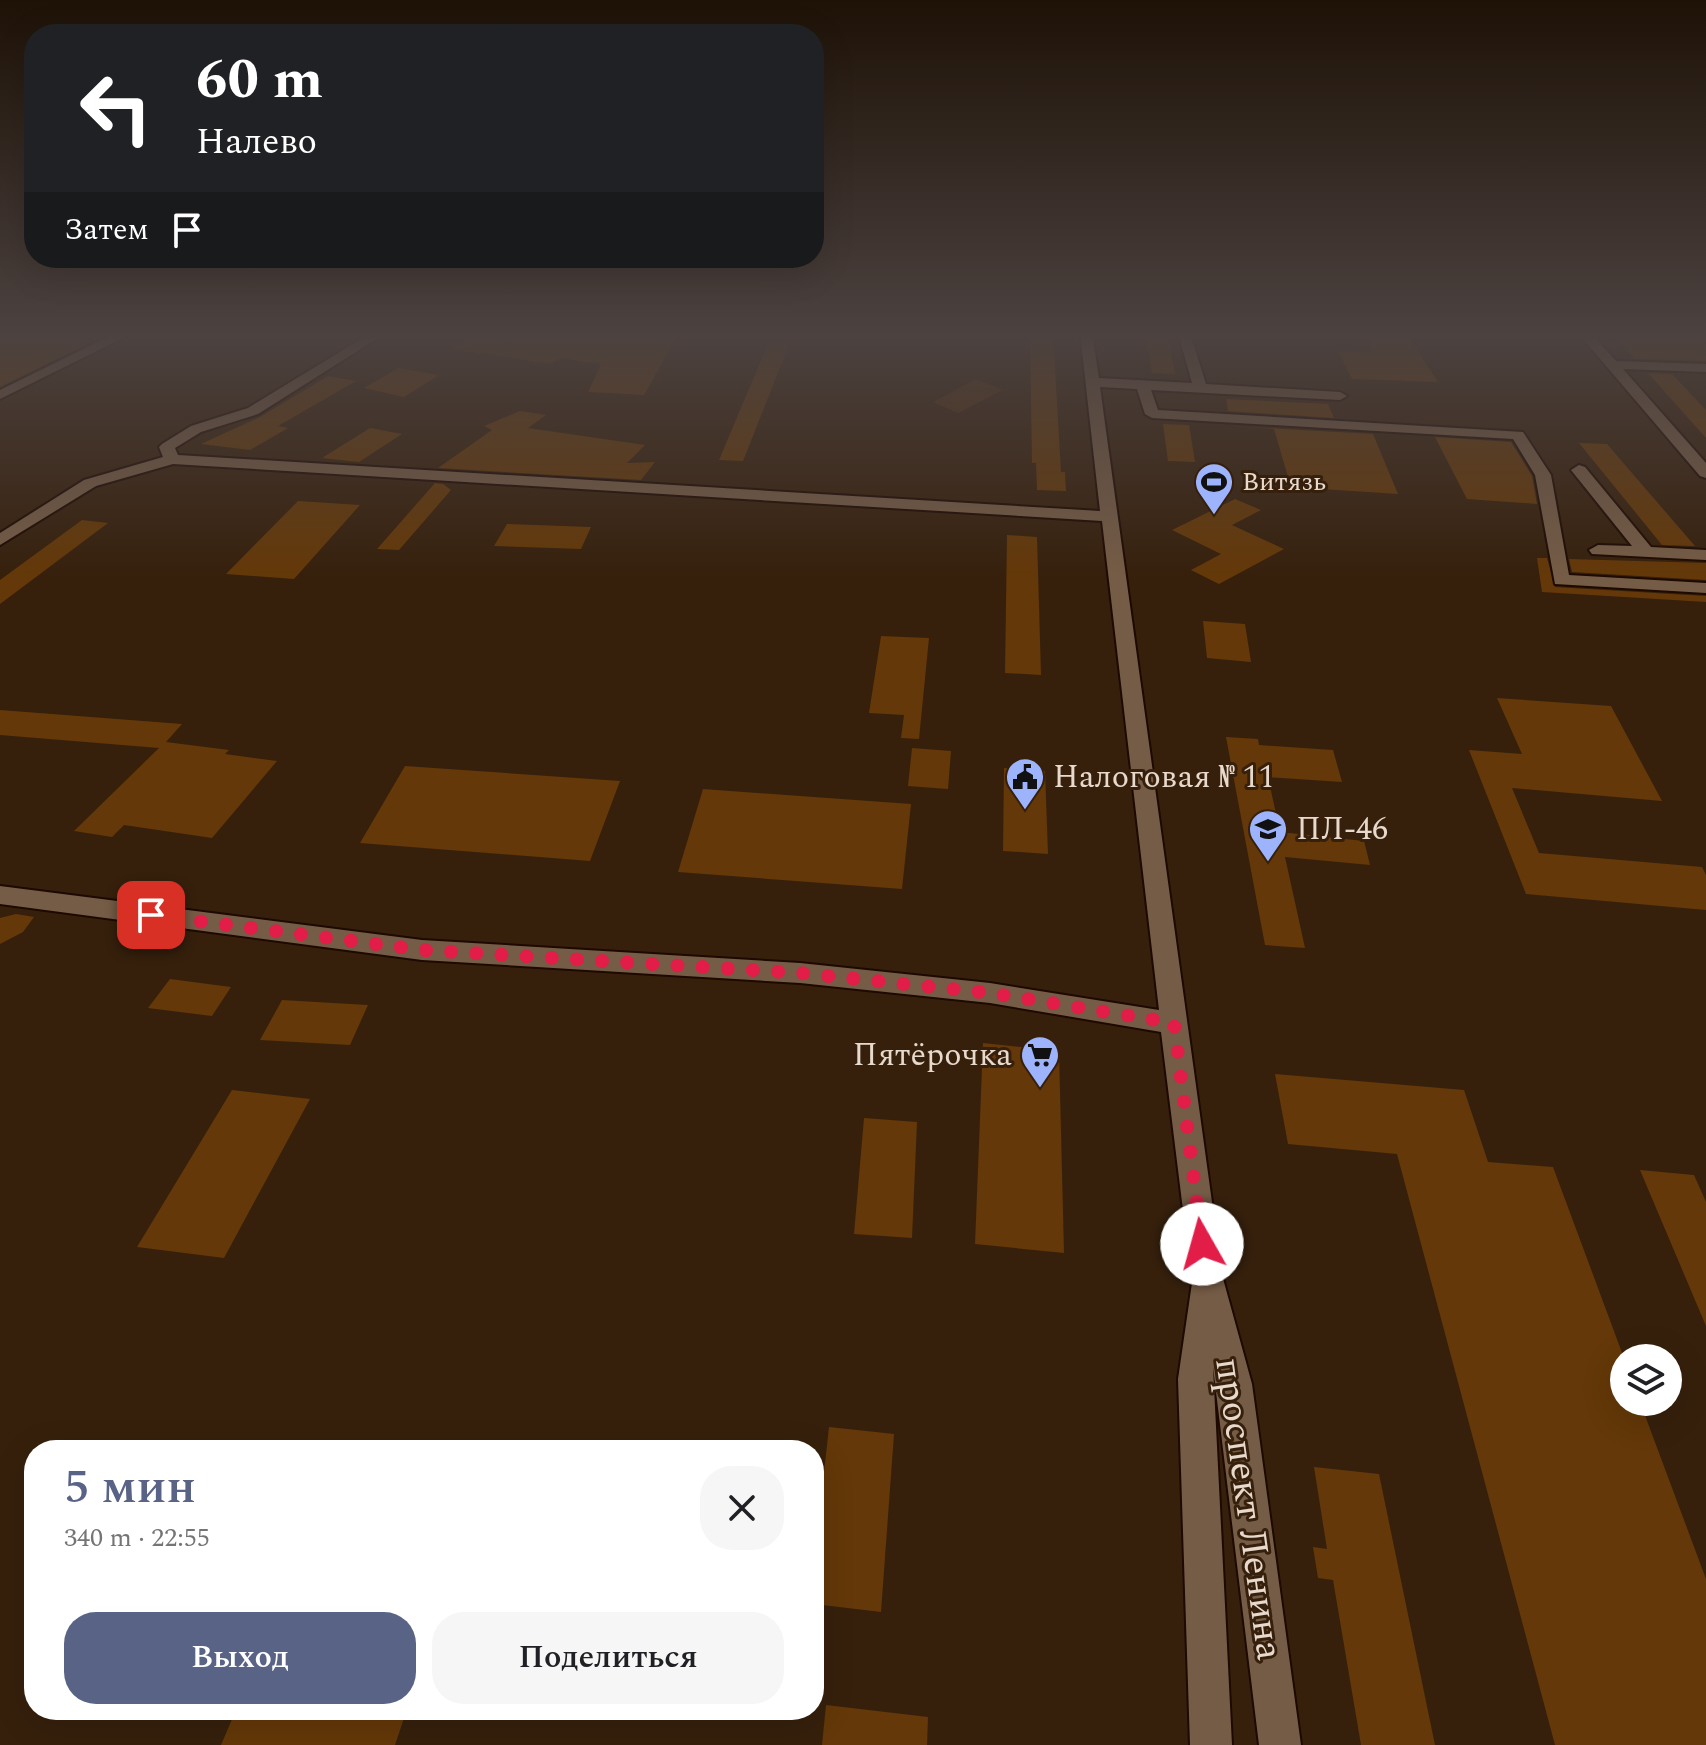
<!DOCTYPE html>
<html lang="ru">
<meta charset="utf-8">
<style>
:root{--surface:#fff;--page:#f6f6f6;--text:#202124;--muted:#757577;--accent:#586386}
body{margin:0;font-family:Spectral,serif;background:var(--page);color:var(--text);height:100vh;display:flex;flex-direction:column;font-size:30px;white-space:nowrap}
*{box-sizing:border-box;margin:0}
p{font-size:26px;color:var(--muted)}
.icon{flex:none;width:44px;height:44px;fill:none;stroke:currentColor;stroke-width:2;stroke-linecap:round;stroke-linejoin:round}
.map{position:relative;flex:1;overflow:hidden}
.details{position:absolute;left:24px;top:1440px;width:800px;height:280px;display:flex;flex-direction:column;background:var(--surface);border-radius:32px;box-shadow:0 8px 32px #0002}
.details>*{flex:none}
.hud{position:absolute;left:24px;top:24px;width:800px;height:244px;border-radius:32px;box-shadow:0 8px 32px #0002;background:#202124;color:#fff;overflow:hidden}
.fabs{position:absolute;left:1610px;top:1344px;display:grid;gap:16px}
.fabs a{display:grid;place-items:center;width:72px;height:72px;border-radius:50%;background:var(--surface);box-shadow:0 8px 32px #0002;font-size:40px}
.pin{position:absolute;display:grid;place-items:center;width:68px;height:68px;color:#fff;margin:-34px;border-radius:16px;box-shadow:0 4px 12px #0006}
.me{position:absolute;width:88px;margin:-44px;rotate:353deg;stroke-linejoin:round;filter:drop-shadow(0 0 6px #0008)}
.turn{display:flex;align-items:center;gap:28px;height:168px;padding:0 40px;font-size:36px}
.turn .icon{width:104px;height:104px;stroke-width:2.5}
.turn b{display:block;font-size:56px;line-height:68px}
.then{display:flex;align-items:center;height:76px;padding:0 40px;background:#0003;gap:16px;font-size:30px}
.round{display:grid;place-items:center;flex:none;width:84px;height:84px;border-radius:32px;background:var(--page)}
.headline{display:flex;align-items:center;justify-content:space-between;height:136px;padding:0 40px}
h1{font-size:48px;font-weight:600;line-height:60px;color:var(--accent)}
.button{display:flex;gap:16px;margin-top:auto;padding:16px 40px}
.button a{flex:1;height:92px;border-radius:32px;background:var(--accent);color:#fff;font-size:32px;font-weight:600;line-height:92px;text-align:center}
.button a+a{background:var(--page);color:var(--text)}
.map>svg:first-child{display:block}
.green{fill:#4e2d0d}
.building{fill:#643808}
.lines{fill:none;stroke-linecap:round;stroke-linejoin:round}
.minor-casing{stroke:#1d0900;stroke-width:4}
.minor{fill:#755c46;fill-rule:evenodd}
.route{stroke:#e11d48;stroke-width:14;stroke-dasharray:0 25.2}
.labels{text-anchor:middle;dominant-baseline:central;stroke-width:6;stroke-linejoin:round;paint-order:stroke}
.far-poi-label{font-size:26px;fill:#e8d9cd;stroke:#36200c;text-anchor:start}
.poi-label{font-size:32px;fill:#e8d9cd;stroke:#36200c;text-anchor:start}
.near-street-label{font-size:38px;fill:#e8d9cd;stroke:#36200c}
</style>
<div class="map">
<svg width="1706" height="1745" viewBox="0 0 1706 1745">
<rect width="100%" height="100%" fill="#36200c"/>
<path class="green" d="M976,379L1003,390L958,413L933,402Z"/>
<path class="building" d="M0,333H109L0,387Z
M478,333L523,335L679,333L644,395L588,392L601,364L559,358L550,364L452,349Z
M1030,333H1053L1061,472H1065L1066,491L1037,490L1036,463H1032Z
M1145,333H1167L1175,374L1152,373Z
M1371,333H1406L1438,382L1352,379L1338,351L1371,352Z
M1612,333H1706V361L1635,359Z
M768,344L789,345L743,461L719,460Z
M398,368L439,375L404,397L364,388Z
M1648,373L1672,374L1706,410V438Z
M328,376L356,381L278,426L288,428L250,450L201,444L260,417Z
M1226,399L1328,404L1334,418L1228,411Z
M520,411L546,415L528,428L645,445L627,463L655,462L641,480L438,468L492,430L484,426Z
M1163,424L1189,425L1195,462L1168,461Z
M1232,426L1373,434L1398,494L1291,487L1274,429Z
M370,428L402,434L359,462L322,458Z
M1435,437L1511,442L1532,476L1537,504L1467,499Z
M1579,443L1607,444L1695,546L1662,545Z
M435,483L443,484L451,490L399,550L377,549Z
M1235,499L1261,510L1232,525L1284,549L1219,584L1191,570L1221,554L1172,530Z
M298,501L360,505L294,579L226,574Z
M82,520L108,523L0,604V580Z
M507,524L591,527L581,549L494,546Z
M1007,535L1037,537L1041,675L1005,673Z
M1537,558H1547L1555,587L1706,596V602L1542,592Z
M1569,559L1706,563V580L1572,572Z
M1203,621L1245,624L1251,662L1207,658Z
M881,636L929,638L919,739L901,738L904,715L869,713Z
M1497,698L1611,706L1662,801L1512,788L1539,853L1702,867L1706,875V910L1526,894L1469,750L1522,754Z
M0,710L182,724L166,742L229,750L225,754L277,761L212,838L124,825L112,837L74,831L159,748L0,735Z
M1226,737L1258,739L1259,745L1333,750L1342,782L1268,777L1280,832L1364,841L1370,865L1285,857L1305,948L1265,945Z
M912,748L951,751L948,789L908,786Z
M405,766L620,781L590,861L360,843Z
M1004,768L1045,771L1048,854L1003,851Z
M703,789L911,804L902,889L678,872Z
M16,914L34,917L23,932L0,944V918Z
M170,979L231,987L212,1016L148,1008Z
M282,1000L368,1005L350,1045L260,1040Z
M983,1043L1059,1051L1064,1253L975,1244Z
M1275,1074L1464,1090L1488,1162L1553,1167L1624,1358V1402H1640L1706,1579V1745H1555L1397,1154L1288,1144Z
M232,1090L310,1099L224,1258L137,1247Z
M864,1118L917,1122L912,1238L854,1234Z
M1640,1170L1694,1175L1706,1202V1326Z
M829,1427L894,1434L881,1612L814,1604V1563Z
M1314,1467L1379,1474L1435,1745H1361L1333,1580L1318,1578L1313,1547L1327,1549Z
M826,1705L928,1717L927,1745H822Z
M236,1710H379L405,1715L395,1745H221Z"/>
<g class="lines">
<defs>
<path id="minor" d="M116,333H133L0,399V390Z
M371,333H386L258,414L201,432L175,448L178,455L1100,511L1080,333H1092L1099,378L1192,383L1178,333H1190L1206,384L1340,392L1347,396L1340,400L1151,390L1158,410L1523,432L1551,475L1569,575L1706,583V593L1555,584L1535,475L1513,439L1152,418L1145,414L1137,389L1100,387L1222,1275L1252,1384L1301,1745H1259L1213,1367L1232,1745H1190L1178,1379L1192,1283L1161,1032L990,1003L800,983L422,960L0,904V886L422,940L800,963L990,983L1159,1010L1102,521L173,464L96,486L0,545V533L84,480L163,457L159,447L162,444L191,426L248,408Z
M1578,333H1591L1616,361L1706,364V372L1623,369L1706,463V478L1700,476Z
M1579,465L1585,467L1651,547L1706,550V560L1592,554L1589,550L1598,545L1632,546L1571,470Z"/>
</defs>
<use href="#minor" class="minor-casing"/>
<use href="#minor" class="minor"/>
</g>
<linearGradient id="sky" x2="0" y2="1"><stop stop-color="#1e1207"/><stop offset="0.58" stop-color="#4c4240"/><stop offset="1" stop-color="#4c4240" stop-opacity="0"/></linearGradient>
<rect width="1706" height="578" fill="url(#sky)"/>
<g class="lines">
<path class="route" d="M151,915L422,950L800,973L990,993L1174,1023L1202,1244"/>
</g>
<defs>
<symbol id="stadium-pin" viewBox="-11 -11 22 30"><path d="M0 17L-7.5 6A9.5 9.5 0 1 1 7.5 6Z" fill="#9db4fd" stroke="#36200c"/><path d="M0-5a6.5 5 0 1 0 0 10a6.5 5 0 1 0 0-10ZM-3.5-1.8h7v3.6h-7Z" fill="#111"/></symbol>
<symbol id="civic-pin" viewBox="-11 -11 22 30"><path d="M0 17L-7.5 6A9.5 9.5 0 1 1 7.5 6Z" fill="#9db4fd" stroke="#36200c"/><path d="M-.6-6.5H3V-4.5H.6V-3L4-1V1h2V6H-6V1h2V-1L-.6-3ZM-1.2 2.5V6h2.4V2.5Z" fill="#111"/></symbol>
<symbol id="university-pin" viewBox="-11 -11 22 30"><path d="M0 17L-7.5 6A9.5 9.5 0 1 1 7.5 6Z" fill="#9db4fd" stroke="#36200c"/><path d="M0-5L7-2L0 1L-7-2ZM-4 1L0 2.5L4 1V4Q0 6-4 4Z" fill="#111"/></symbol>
<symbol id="supermarket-pin" viewBox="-11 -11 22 30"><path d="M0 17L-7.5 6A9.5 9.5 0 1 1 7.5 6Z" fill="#9db4fd" stroke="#36200c"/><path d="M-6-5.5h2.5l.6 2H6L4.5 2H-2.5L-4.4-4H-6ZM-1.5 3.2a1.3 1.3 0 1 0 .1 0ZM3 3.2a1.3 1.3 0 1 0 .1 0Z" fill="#111"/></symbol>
</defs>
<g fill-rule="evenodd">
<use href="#stadium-pin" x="1192" y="460" width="44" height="60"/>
<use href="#civic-pin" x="1003" y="755" width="44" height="60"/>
<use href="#university-pin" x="1246" y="807" width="44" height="60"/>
<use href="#supermarket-pin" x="1018" y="1033" width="44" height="60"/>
</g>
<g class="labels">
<g class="far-poi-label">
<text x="1242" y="482">Витязь</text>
</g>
<g class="poi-label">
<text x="1053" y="777">Налоговая № 11</text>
<text x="1296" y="829">ПЛ-46</text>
<text x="1012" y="1055" text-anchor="end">Пятёрочка</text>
</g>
<g class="near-street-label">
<text transform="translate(1248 1509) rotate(82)">проспект Ленина</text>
</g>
</g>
</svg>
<div class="fabs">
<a><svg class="icon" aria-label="layers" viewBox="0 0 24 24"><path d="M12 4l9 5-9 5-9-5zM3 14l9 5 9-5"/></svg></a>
</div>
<div class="pin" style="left:151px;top:915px;background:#d93025"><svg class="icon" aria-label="arrive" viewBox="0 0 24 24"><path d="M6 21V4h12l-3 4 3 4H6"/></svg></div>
<svg class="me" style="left:1202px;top:1244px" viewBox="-20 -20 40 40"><circle r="19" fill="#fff"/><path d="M0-13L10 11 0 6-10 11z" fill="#e11d48"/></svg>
<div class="hud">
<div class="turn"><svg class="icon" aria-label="left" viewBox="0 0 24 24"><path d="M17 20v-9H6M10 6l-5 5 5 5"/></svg><div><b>60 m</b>Налево</div></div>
<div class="then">Затем<svg class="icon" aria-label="arrive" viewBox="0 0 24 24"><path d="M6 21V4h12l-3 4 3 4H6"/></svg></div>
</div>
<section class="details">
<div class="headline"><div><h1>5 мин</h1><p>340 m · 22:55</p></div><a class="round"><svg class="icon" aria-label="close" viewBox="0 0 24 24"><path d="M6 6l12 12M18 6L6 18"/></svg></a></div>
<div class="button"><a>Выход</a><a>Поделиться</a></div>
</section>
</div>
